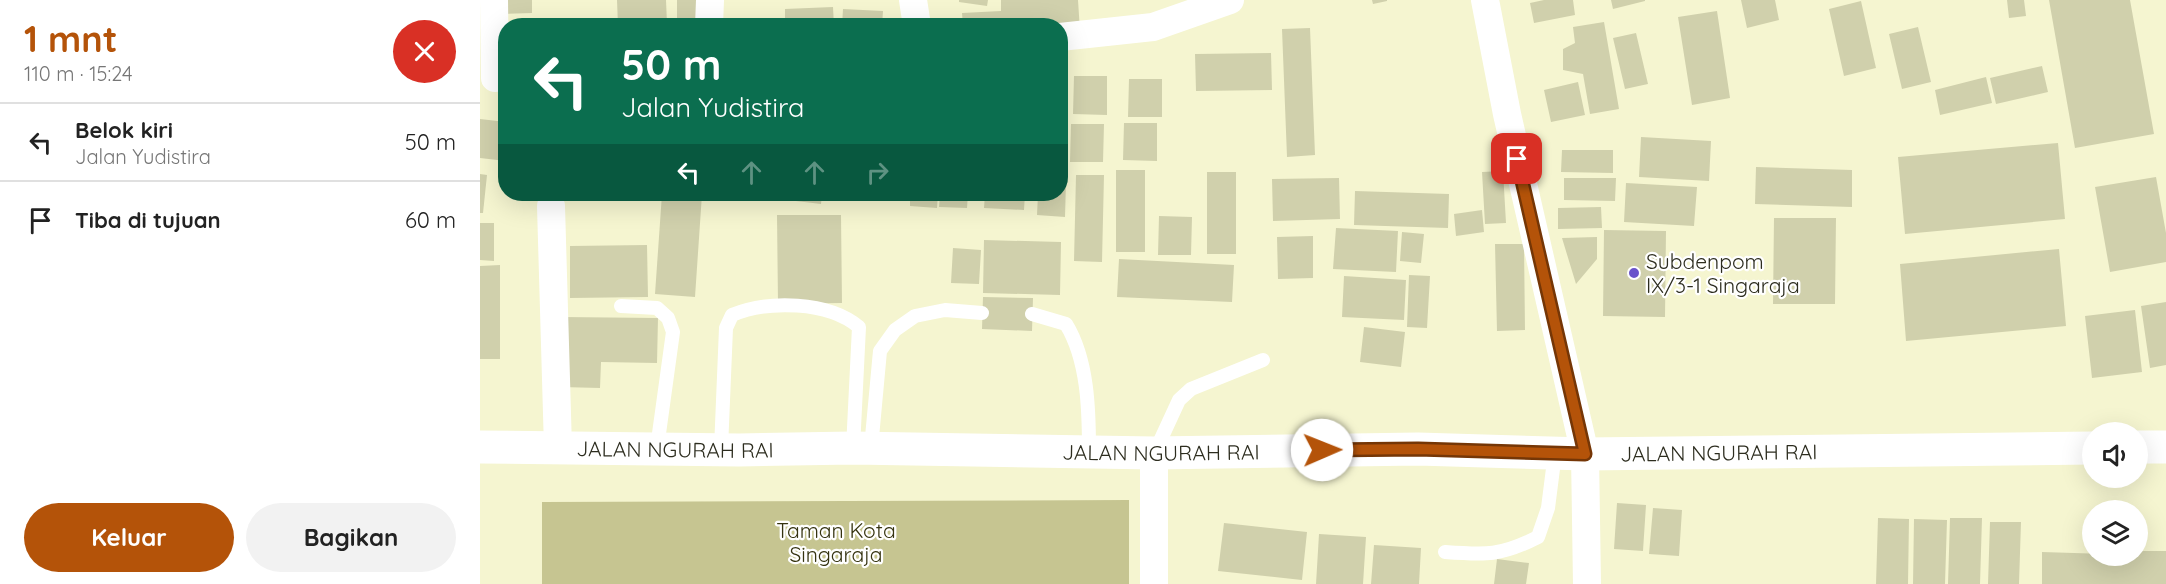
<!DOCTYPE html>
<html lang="id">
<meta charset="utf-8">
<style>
:root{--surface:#fff;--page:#f2f2f2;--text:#222;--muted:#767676;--line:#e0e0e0;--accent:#b45309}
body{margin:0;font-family:Quicksand,sans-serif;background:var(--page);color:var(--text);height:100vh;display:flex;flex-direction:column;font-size:22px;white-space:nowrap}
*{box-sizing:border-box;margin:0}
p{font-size:20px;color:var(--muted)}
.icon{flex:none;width:33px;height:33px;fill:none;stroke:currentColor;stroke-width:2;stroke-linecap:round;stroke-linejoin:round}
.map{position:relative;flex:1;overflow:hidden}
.side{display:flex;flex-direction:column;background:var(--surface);width:480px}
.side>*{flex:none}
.banner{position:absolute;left:18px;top:18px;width:570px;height:183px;border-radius:24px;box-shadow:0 6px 24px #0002;background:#0b6e4f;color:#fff;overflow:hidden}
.tools{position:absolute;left:1602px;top:422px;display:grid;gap:12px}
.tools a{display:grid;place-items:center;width:66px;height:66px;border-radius:50%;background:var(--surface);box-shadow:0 6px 24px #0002;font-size:30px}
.pin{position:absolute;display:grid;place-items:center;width:51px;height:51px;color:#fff;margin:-26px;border-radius:12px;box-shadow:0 3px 9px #0006}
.me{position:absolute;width:66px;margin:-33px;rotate:89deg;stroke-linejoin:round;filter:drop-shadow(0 0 4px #0008)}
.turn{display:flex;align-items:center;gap:21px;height:126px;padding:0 24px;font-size:27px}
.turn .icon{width:78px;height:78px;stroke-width:2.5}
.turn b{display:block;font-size:42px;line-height:51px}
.lanes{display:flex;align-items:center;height:57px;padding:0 24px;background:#0003;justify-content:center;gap:30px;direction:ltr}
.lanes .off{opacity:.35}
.round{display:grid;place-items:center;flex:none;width:63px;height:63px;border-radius:32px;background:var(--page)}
.headline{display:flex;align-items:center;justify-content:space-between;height:102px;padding:0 24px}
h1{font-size:36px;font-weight:700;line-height:45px;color:var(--accent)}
.cta{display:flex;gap:12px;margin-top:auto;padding:12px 24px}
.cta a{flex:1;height:69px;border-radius:36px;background:var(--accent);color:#fff;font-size:24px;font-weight:700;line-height:69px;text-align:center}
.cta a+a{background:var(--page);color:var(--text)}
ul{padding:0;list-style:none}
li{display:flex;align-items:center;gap:18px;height:78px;padding:0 24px;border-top:2px solid var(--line)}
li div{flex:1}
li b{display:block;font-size:22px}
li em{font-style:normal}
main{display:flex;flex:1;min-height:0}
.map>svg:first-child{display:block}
.green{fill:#c6c591}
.building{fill:#d0d0ac}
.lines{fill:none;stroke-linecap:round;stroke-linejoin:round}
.service{stroke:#fff;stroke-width:14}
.minor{stroke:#fff;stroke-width:28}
.trunk{stroke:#fff;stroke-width:33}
.route-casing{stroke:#753606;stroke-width:15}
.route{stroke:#b45309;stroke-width:10}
.poi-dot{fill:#6952cb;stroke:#fff;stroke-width:2}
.labels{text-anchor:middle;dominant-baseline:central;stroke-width:4.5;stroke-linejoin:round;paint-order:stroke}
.poi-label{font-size:21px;fill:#2d2d1f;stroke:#fff;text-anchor:start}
.street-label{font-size:21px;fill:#2d2d1f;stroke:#fff}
.park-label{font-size:21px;fill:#353310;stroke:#fff}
</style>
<main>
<section class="side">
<div class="headline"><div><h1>1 mnt</h1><p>110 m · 15:24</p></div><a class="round" style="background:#d93025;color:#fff"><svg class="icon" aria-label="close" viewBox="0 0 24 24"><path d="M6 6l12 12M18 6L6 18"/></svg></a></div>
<ul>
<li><svg class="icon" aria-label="left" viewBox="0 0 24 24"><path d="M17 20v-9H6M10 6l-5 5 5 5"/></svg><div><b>Belok kiri</b><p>Jalan Yudistira</p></div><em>50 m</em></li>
<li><svg class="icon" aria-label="arrive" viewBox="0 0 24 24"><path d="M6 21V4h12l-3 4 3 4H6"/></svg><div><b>Tiba di tujuan</b></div><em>60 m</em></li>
</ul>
<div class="cta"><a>Keluar</a><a>Bagikan</a></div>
</section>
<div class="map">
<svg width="1686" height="584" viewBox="0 0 1686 584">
<rect width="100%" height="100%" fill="#f5f5d0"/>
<path class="green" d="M649,500V584H62V502Z"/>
<path class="building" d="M21,0H52V13L21,14Z
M137,0H186L187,24L138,26Z
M197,0H224L225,26H197Z
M479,0H508L507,6L479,2Z
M521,0H598L600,31L580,26H483L482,13L521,11Z
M892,0H907V1L893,4Z
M1064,0H1093L1095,15L1054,23L1050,3Z
M1131,0H1165V1L1133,9Z
M1261,0H1295L1299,20L1267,28Z
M1527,0H1544L1546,16L1529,18Z
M1569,0H1650L1674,134L1595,148Z
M1381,1L1396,68L1364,76L1349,9Z
M353,7L354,26H305V9Z
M363,9L403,11L402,26H362Z
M1237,11L1250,98L1212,105L1198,17Z
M1124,22L1139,109L1110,114L1103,74L1083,70V49L1095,43L1093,27Z
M1438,27L1451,82L1422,89L1409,34Z
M830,28L835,155L807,157L802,29Z
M1156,33L1168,84L1145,89L1133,38Z
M791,53L792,90L716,91L715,54Z
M1562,66L1568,92L1516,104L1510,78Z
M580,74H587L585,109H580Z
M594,76H627V115L593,114Z
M1506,77L1512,103L1460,115L1455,90Z
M649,79H682V117H648Z
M1098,82L1105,115L1071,122L1064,90Z
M580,116H587L586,154H580Z
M0,119L26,122V161L0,158Z
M644,123H677V161L643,160Z
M591,124H624L623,162H590Z
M1161,137L1231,141L1229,181L1159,177Z
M1578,143L1585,219L1425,234L1418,157Z
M1082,150H1133V173L1081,172Z
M1276,167L1372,170V207L1275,204Z
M636,170H665V252H636Z
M1023,171L1026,223L1005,224L1002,172Z
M727,172H756V254H727Z
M0,174L7,175L3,213H0Z
M596,175H624L622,262L594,261Z
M1676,177L1686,233V262L1630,272L1615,187Z
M859,178L860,219L793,221L792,179Z
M1084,178H1136L1135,201L1084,200Z
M580,182H586L585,217L557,215L558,194H580Z
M1146,183L1217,187L1214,226L1144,222Z
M875,191L969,194L968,228L874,225Z
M182,194H222L215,297L175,294Z
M282,194H342L341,204L282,197Z
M430,194H458L457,208L430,206Z
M460,194H488L487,208L459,207Z
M505,194H545L544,210L504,208Z
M1121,207L1122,228L1078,229V208Z
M1002,210L1004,232L976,236L974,214Z
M297,215H361L362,303L298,304Z
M679,216L712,217L711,255H678Z
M1294,218H1356L1355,304H1293Z
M0,223H14V261L0,260Z
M856,228L918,231L916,272L853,269Z
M1124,230L1186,231L1185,317L1123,316Z
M922,232L944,234L941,263L920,261Z
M833,236V278L798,279L797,237Z
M1117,237V259L1096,284L1082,238Z
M504,240L581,242L580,295L503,293Z
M1015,244H1044L1045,330L1017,331Z
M167,245L168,297L90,298V246Z
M473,248L501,250L499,284L471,283Z
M1579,249L1586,326L1426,341L1420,264Z
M639,259L754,265L752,302L637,297Z
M20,265V359H0V266Z
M929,275L950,276L947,328L927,327Z
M864,276L926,280L924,320L862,317Z
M503,297L553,298L552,331L502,329Z
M1686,302V365L1670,368L1661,306Z
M1655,310L1662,372L1612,378L1605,316Z
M82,317L178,318L177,363L121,362L120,388L81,387Z
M884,327L925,332L921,367L880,362Z
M1137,503L1166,505L1163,551L1134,549Z
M1173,508L1202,510L1199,556L1169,554Z
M1398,518L1429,519L1428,584H1396Z
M1470,518H1502L1500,584H1468Z
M1434,519L1467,520L1465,584H1433Z
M1510,522H1541L1539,584H1508Z
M744,523L827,532L822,580L738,571Z
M839,534L886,537L883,584H836Z
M894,545L941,548L939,584H891Z
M1658,551H1686V584H1562V552L1658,555Z
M1017,559L1049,563L1046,584H1014Z"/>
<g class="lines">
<path class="service" d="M141,306L177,308L188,318L193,332L177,448
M552,314L586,324C608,360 609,410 609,451
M391,448L400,351L415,330L435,316L465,310L502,313
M241,449L246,328L252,315C288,300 348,301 379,327L373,448
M675,452L699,400L711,389L783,360
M965,552C1006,555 1021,556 1058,537L1068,508L1075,453"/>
<path class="minor" d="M14,0L15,78
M433,0L437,26
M1005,0L1027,114L1105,454L1107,584
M229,26L230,0
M580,37L673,27L750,0
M71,206L78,448
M674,453V584"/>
<g class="trunk">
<path id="s1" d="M0,447L259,450L373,448L674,453L938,449L1105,454L1612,448"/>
<path d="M1658,447H1686"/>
</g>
</g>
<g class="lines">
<defs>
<path id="route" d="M842,450L938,449L1105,454L1037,159"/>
</defs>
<use href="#route" class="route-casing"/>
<use href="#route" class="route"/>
</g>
<circle class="poi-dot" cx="1154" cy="273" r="6"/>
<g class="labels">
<g class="poi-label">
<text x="1166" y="261">Subdenpom<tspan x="1166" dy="24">IX/3-1 Singaraja</tspan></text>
</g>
<g class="street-label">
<text stroke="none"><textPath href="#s1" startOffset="195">JALAN NGURAH RAI</textPath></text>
<text stroke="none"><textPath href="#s1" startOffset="681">JALAN NGURAH RAI</textPath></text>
<text stroke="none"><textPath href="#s1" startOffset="1239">JALAN NGURAH RAI</textPath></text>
</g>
<g class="park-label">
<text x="356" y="530">Taman Kota<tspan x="356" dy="24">Singaraja</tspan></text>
</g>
</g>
</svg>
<div class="tools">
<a><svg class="icon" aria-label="sound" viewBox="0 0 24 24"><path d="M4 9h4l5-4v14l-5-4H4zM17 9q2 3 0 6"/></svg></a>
<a><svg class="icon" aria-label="layers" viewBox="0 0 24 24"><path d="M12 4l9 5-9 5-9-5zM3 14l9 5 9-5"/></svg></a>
</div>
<div class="pin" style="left:1037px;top:159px;background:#d93025"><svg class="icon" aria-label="arrive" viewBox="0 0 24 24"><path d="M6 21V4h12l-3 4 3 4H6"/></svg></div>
<svg class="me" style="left:842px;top:450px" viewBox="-20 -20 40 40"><circle r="19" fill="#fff"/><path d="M0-13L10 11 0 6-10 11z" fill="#b45309"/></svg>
<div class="banner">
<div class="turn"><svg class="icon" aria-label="left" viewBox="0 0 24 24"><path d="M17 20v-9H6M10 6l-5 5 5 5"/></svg><div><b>50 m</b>Jalan Yudistira</div></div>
<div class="lanes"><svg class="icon" aria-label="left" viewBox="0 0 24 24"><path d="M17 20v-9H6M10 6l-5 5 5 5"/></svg><svg class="icon off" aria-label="ahead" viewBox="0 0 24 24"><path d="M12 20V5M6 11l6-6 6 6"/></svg><svg class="icon off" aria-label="ahead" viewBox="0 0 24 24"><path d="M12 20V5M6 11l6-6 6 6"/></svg><svg class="icon off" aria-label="right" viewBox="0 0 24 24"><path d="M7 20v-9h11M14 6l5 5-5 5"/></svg></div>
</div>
</div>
</main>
